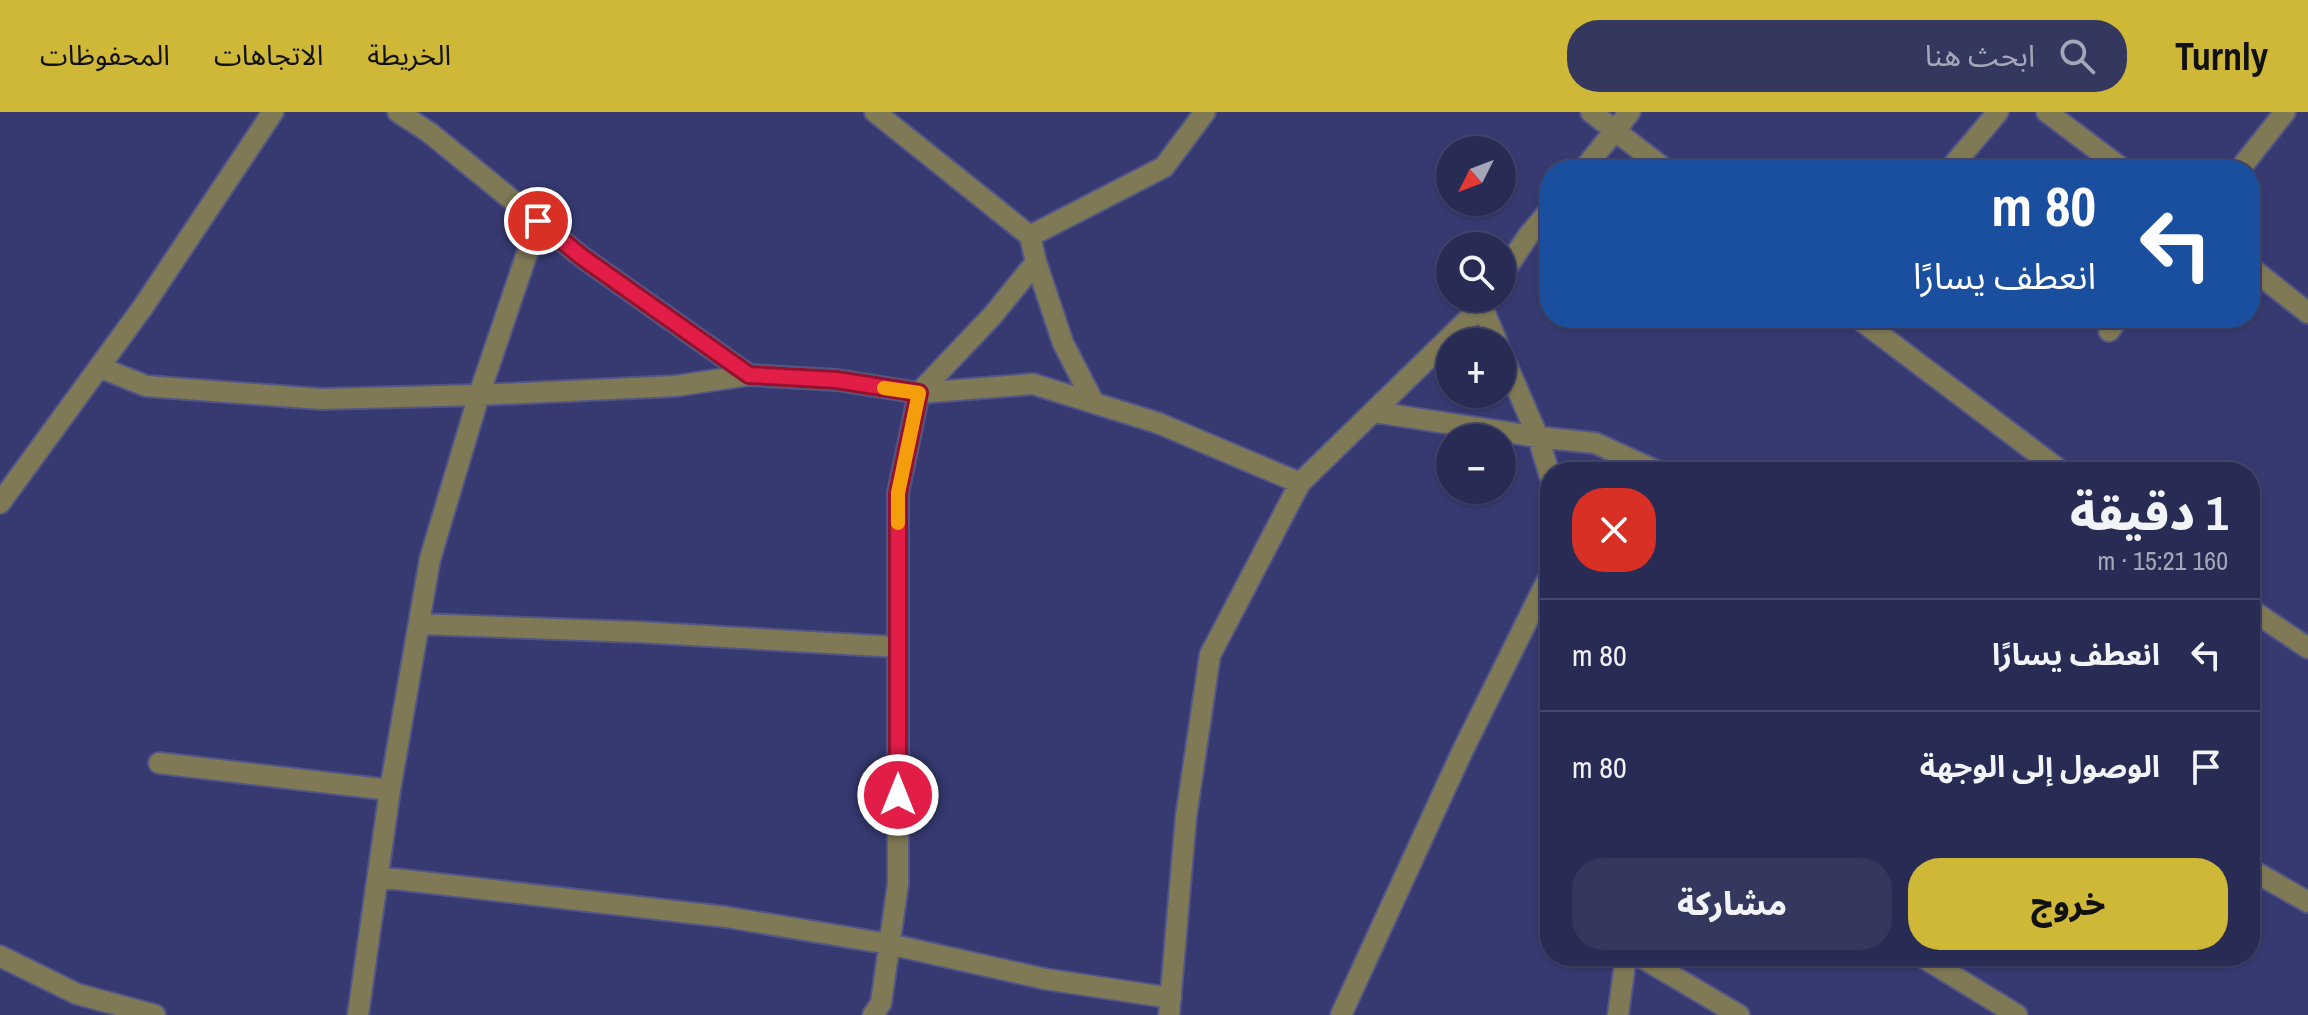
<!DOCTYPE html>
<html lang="ar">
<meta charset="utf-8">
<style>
:root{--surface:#282c55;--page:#34385f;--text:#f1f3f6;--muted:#a5a7b9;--line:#44486c;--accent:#cfb837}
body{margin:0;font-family:"Archivo Narrow","Noto Sans Arabic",sans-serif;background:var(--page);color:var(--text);direction:rtl;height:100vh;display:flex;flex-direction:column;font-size:30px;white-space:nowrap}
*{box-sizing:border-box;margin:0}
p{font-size:26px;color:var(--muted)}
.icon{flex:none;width:44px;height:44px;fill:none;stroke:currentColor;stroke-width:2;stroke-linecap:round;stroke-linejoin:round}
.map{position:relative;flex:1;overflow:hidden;direction:ltr}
.details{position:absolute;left:1540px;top:350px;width:720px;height:504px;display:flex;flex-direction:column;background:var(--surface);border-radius:32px;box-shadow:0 2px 6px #0004,0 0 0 2px var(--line);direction:rtl}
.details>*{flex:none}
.guide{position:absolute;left:1540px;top:48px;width:720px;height:168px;border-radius:32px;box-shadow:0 2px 6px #0004,0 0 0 2px var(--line);direction:rtl;background:#1a4fa0;color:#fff;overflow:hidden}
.needle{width:52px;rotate:228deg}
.fabs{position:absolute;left:1436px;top:24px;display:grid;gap:16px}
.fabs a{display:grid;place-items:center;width:80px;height:80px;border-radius:50%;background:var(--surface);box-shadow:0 2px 6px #0004,0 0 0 2px var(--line);font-size:40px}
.pin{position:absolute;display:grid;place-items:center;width:68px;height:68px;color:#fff;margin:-34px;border:4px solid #fff;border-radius:50%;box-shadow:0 2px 8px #0007}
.me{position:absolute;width:88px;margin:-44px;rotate:0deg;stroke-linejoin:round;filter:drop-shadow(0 0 6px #0008)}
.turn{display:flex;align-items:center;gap:28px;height:168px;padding:0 32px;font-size:36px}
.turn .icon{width:104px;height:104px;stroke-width:2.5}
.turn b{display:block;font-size:56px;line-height:68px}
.round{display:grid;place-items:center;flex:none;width:84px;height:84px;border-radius:32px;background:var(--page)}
.headline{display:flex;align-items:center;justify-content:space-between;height:136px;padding:0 32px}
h1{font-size:48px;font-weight:800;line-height:60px}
.primary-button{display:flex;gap:16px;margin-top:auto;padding:16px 32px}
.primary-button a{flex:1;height:92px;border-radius:32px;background:var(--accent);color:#111;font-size:32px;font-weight:800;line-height:92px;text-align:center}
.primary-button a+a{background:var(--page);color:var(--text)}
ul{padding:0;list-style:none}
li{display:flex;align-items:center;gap:24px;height:112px;padding:0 32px;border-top:2px solid var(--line)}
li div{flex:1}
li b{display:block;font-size:30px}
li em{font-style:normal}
header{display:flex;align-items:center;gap:48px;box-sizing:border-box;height:112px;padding:0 40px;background:var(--accent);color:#111}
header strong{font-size:38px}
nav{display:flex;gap:44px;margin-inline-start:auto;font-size:28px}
.search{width:560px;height:72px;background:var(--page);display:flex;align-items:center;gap:20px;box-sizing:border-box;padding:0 28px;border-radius:32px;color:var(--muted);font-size:30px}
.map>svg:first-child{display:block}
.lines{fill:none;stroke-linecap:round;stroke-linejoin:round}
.minor-casing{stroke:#525687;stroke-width:24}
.minor{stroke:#807955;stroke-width:20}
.route-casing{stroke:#92132f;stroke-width:20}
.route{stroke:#e11d48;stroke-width:14}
.slow{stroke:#f59e0b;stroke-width:14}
</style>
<header>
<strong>Turnly</strong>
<div class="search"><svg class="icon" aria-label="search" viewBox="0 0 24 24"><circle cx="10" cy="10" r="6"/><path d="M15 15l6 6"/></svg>ابحث هنا</div>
<nav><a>الخريطة</a><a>الاتجاهات</a><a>المحفوظات</a></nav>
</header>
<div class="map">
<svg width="2308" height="903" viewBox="0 0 2308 903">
<rect width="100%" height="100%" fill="#363a71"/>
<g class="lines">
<defs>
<path id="minor" d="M398,0L430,21L582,145L749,263
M875,0L1030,124L1036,150L1063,231L1094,291
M1591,0L1666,58
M2047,0L2124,58
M1583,58L1630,0
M1949,58L1998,0
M2239,58L2285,0
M1030,124L1164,55L1205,0
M2250,155L2308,201
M1502,163L1528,124L1550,98
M1482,194L1497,230
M1858,206L2062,360
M2109,219L2119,206
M1502,242L1538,325L1550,364
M99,255L146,274L321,287L479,283L676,274L749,263L837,268L919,281L993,203L1036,150
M1374,300L1538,325L1595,331L1659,360
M0,391L143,195L273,0
M2250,497L2308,536
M419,512L638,520L898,535
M159,651L390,678
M2250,757L2308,790
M378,765L726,805L889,832L1045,867L1171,886
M0,844L77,882L155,903
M1639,844L1739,903
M1921,844L2017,903
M358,903L390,678L430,447L479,283L538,109
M873,903L881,891L898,772V381L919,281L1033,272L1158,311L1300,371
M1169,903L1186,705L1210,543L1300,371L1482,194L1487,186
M1341,903L1462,640L1550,463
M1618,903L1626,844"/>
</defs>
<use href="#minor" class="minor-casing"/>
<use href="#minor" class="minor"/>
</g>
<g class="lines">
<defs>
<path id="route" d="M538,109L582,145L749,263L837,268L919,281L898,381V683"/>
</defs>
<use href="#route" class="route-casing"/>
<use href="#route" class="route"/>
<path class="slow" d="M884,276L919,281L898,381V411"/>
</g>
</svg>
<div class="fabs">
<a><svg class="needle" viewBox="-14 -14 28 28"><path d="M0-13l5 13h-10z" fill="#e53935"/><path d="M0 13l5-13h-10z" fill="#a5a7b9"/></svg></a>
<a><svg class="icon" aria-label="search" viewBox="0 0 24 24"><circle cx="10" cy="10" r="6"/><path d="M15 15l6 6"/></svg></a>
<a>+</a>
<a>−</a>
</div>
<div class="pin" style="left:538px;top:109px;background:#d93025"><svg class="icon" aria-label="arrive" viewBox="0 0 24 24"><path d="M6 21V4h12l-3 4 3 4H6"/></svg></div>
<svg class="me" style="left:898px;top:683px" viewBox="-20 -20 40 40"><circle r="17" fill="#e11d48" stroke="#fff" stroke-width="3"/><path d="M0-11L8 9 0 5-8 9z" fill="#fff"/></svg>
<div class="guide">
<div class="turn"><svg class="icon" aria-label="left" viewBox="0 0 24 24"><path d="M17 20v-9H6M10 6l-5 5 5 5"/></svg><div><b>80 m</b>انعطف يسارًا</div></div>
</div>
<section class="details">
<div class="headline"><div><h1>1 دقيقة</h1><p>160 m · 15:21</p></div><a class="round" style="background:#d93025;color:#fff"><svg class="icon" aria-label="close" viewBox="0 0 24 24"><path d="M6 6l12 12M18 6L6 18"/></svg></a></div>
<ul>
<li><svg class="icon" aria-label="left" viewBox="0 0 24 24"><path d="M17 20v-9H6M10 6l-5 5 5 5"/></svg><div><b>انعطف يسارًا</b></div><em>80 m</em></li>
<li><svg class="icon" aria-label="arrive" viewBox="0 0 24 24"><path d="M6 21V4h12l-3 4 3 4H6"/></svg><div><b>الوصول إلى الوجهة</b></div><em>80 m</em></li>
</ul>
<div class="primary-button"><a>خروج</a><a>مشاركة</a></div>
</section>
</div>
